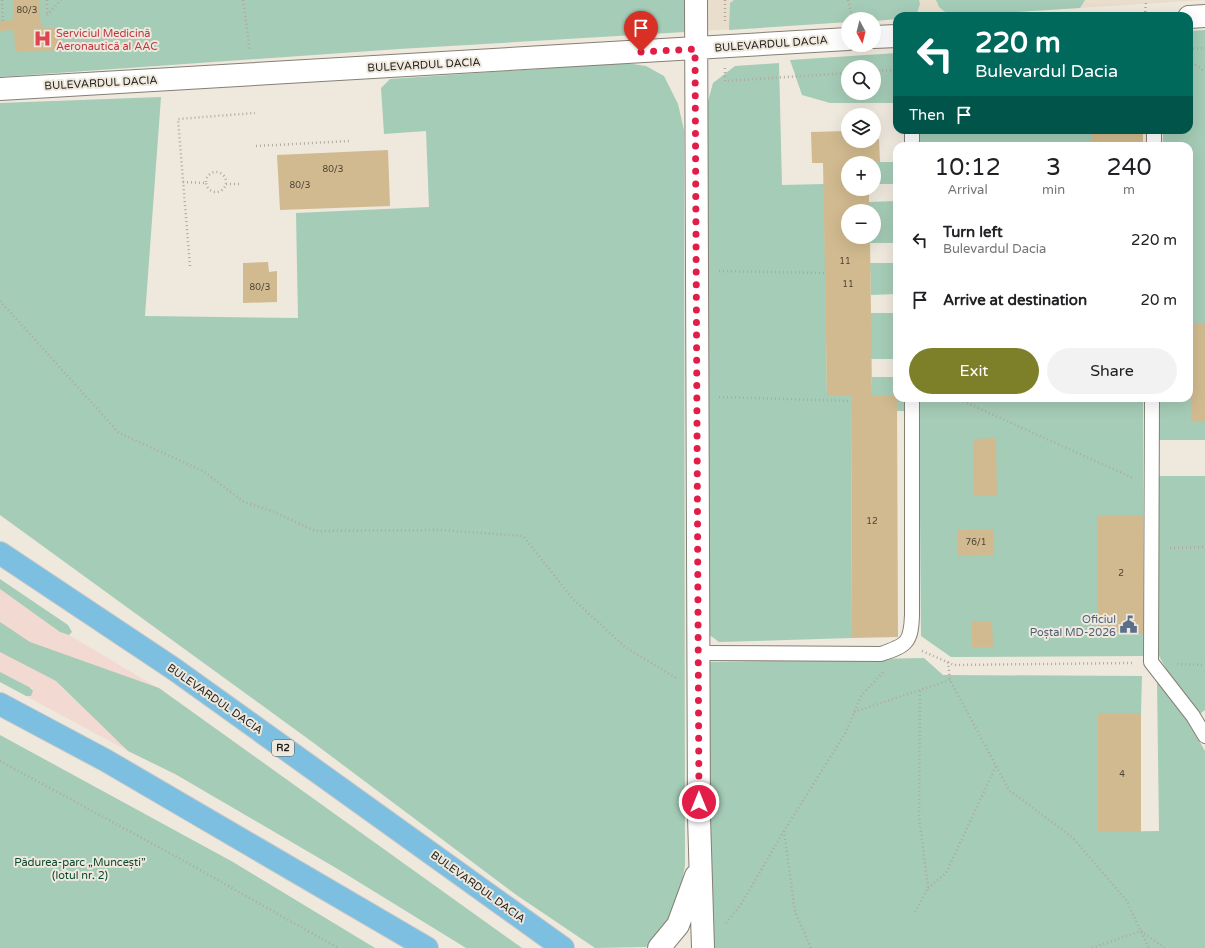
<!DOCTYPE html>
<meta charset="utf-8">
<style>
:root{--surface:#fff;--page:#f2f2f2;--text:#202124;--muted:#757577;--accent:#7d8029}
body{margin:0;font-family:"Varela Round",sans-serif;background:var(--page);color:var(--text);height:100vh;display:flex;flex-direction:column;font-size:15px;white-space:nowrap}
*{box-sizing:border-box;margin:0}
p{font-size:13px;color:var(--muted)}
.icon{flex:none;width:22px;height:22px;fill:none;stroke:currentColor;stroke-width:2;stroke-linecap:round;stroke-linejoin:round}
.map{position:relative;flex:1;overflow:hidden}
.panel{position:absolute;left:893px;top:142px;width:300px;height:260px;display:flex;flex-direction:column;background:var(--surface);border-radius:12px;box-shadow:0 4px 16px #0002}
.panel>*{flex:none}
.hud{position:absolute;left:893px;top:12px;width:300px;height:122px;border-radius:12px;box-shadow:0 4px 16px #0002;background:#00695c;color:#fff;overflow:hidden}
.needle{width:26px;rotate:173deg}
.controls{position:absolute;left:841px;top:12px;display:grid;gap:8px}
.controls a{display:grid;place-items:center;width:40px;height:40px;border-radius:50%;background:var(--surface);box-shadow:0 4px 16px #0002;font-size:20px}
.pin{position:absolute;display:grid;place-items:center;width:34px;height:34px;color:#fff;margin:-41px -17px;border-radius:50% 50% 50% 0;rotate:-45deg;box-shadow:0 0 4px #0007}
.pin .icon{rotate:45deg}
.me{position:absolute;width:44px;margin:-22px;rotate:0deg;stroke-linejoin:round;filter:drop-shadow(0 0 3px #0008)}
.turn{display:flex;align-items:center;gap:14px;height:84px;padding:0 16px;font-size:18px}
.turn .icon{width:52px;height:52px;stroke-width:2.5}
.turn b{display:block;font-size:28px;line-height:34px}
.then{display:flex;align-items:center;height:38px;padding:0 16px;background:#0003;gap:8px;font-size:15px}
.eta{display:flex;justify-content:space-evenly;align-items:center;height:68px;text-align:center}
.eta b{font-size:24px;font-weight:600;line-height:28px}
.action{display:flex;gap:8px;margin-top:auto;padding:8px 16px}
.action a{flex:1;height:46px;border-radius:24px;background:var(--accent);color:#fff;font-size:16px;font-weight:600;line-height:46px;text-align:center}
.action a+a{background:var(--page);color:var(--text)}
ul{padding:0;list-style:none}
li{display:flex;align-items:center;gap:12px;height:60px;padding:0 16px}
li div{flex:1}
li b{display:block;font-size:15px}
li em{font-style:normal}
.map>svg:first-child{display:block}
.commercial{fill:#f2d9d2}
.built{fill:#e9decc}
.green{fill:#a5ccb7;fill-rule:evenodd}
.building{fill:#d1ba8f}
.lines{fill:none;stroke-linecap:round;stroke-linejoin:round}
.service-casing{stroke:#857f74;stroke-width:16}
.minor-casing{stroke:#857f74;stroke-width:24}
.primary-casing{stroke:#c9c9c8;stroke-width:24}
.path{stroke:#afa9a0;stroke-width:2.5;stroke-dasharray:1 3;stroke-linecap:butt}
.service{stroke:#fff;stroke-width:14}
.minor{stroke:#fff;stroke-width:22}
.primary{stroke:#7cbfe0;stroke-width:22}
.route{stroke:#e11d48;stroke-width:7;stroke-dasharray:0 12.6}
.labels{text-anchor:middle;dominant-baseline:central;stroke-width:4;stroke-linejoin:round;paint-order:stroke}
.number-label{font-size:9px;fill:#4c4436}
.shield{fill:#efe8dd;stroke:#5e5a54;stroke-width:1}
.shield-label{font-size:10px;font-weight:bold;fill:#201d19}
.health-label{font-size:11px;fill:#be3a42;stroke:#efe8dd;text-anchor:start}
.street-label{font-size:11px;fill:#201d19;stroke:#efe8dd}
.service-label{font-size:11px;fill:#4e5e75;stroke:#efe8dd;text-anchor:end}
.park-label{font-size:11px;fill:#084830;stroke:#efe8dd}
</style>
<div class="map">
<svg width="1205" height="948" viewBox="0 0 1205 948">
<rect width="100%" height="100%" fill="#efe8dd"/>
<path class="commercial" d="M0,589L60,632L69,635L158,688L191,711L175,774L128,751L0,682Z"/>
<path class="built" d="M685,0H1205L952,16H897V19L874,21V19H848V22L685,32Z"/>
<path class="green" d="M0,0H685V32L399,49L0,77Z
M734,0H919L920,4L916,16H897V19L874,21V19H848V22L729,30L730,3Z
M936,0H1085L1080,8L950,16L939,7Z
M1205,30V440H1158L1159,398H1189V146H1163V130H1189V31Z
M897,53V103H830L802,95L790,60ZM848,67H874V93H848Z
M626,63L646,66L664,76L678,104L684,130L685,865L680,895L664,927L646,947L595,948L515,894L311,741L0,515V103L161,97L145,316L298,318L296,213L429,207L426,131L384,134L381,88L390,79Z
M779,63L782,185L824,184L827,395H851L852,638L719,642L708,634L707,105L713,83L735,66Z
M920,130H1076V132H1092V146H920Z
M869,162H897V184H874V163Z
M897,201V243H870V237H874V211H869V202Z
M870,263H897V294L871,295Z
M871,313H897V359H871Z
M872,377H897V398H904L905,411H897V395H872Z
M919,398H1143V515H1097V634H1143V656L951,657L921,636Z
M1158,476H1205V710L1200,714L1171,678L1159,656Z
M0,579L68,625L72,632L69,635L60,632L0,589Z
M0,622L30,642L159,688L522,948H466L336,868L175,774L128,751L56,681L0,652Z
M924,658L943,675L1142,676L1141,713H1098V832L1159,831L1157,679L1187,720L1205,751V948H712L707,897L709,662Z
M0,672L29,687L33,691L31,696H26L0,682Z
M0,735L233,862L375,948H0Z"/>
<path class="building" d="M13,0H39L41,28H60L61,50L15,52L14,30L0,31V21L14,20Z
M1076,130H1143V146H1092V132H1076Z
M848,131V141H874V139H879L880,162L848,163V189H869V211H848V237H870L872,395H897L898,637L852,638L851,395H827L823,163H812L811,132Z
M388,150L390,206L280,210L277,155Z
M268,262L269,272L277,271V302L243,303V263Z
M1190,323H1205V422H1191Z
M996,438L997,496H974L973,439Z
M1097,515H1143V634H1097Z
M993,529L994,555L958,556V530Z
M972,621H992L993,647H972Z
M1098,713H1141V832H1098Z"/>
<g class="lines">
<defs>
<path id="service" d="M912,130V146
M1154,146V130
M1152,398L1151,662L1193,716L1205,736
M698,653L881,654C907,645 911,643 912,615V398"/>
<path id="minor" d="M696,0L699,817L703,948
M1189,17L1205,16
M874,37L897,36
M0,89L848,39
M659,948L678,925L696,876"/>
<path id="primary" d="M0,553L174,669L563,948
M0,704L105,760L427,948"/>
</defs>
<use href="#service" class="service-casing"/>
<use href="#minor" class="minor-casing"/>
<use href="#primary" class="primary-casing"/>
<path class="path" d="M2,0L3,21
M47,0V15
M243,0L250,51
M725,0V23
M848,0L852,17
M47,15L61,0
M1145,16L1146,0
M1189,49L1205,48
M1189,60L1205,72
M725,68V81L848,73
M874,71L897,70
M256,146L350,141
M206 182a10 10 0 1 1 20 0a10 10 0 1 1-20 0Z
M183,182L206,183
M226,184H242
M190,266L178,119L255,113
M719,271L825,273
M0,301L119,433L203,471L244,502L272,511L315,531L441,530L523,536L573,599L625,647L676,678
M719,397L851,401
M956,398L1133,478
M1170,548L1205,547
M922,651L954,665L1132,663
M948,662L950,680L1009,790L1073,838L1126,900L1149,948
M1177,664L1205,665
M854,712L950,680
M0,761L186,862L338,948
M784,831L795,912L811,948
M928,888L946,873L996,766
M915,912L928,888L919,817L920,690
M726,923L740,906L784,831L846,732L861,696L883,672
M1092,948L1141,931L1165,948"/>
<use href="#service" class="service"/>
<use href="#minor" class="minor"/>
<use href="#primary" class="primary"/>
</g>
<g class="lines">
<path class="route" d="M641,52L695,49L699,802"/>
</g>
<defs>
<symbol id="hospital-bare" viewBox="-9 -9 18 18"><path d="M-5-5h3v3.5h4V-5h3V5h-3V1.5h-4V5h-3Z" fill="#e0444e" stroke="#efe8dd" stroke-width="2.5" paint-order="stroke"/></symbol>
<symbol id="civic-bare" viewBox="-9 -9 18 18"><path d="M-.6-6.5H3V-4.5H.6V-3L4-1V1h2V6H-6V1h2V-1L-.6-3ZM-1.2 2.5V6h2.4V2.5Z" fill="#5c6f8a" stroke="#efe8dd" stroke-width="2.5" paint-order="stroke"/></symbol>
</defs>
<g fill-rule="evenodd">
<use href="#hospital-bare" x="30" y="26" width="25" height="25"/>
<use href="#civic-bare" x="1116" y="612" width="25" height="25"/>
</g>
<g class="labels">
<g class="number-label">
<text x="27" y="10">80/3</text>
<text x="333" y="169">80/3</text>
<text x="300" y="185">80/3</text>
<text x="845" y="261">11</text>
<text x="848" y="284">11</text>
<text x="260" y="287">80/3</text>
<text x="872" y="521">12</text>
<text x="976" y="542">76/1</text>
<text x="1121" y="573">2</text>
<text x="1122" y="774">4</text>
</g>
<rect class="shield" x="272" y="740" width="22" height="16" rx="3"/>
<g class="shield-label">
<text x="283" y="748">R2</text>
</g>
<g class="health-label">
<text x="56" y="33">Serviciul Medicină<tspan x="56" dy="13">Aeronautică al AAC</tspan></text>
</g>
<g class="street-label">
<text transform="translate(771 44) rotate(-4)">BULEVARDUL DACIA</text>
<text transform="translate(424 65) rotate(-3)">BULEVARDUL DACIA</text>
<text transform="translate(101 83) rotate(-3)">BULEVARDUL DACIA</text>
<text transform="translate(215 699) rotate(35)">BULEVARDUL DACIA</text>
<text transform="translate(478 887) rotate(36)">BULEVARDUL DACIA</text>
</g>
<g class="service-label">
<text x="1116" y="619">Oficiul<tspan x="1116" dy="13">Poștal MD-2026</tspan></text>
</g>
<g class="park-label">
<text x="80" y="862">Pădurea-parc „Muncești”<tspan x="80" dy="13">(lotul nr. 2)</tspan></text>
</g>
</g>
</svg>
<div class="controls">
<a><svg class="needle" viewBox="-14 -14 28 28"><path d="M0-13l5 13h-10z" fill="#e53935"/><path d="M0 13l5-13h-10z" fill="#757577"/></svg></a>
<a><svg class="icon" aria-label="search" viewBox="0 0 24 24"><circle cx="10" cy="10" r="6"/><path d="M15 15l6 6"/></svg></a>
<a><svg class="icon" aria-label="layers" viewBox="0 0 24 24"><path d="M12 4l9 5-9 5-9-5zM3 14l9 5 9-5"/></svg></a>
<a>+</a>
<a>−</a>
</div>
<div class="pin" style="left:641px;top:52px;background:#d93025"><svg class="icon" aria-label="arrive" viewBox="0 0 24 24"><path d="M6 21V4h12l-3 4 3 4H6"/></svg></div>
<svg class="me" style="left:699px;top:802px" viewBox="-20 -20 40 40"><circle r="17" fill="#e11d48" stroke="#fff" stroke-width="3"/><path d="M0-11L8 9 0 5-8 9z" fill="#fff"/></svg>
<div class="hud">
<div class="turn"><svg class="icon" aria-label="left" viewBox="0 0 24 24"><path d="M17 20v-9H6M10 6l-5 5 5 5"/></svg><div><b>220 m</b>Bulevardul Dacia</div></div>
<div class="then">Then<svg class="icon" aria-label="arrive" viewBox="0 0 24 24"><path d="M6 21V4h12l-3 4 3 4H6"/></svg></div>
</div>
<section class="panel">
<div class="eta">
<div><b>10:12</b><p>Arrival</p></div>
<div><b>3</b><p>min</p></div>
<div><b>240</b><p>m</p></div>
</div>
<ul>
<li><svg class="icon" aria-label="left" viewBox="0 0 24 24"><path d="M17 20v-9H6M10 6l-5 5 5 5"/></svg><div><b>Turn left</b><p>Bulevardul Dacia</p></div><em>220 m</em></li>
<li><svg class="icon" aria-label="arrive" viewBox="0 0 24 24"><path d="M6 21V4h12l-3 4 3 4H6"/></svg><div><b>Arrive at destination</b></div><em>20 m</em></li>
</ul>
<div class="action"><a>Exit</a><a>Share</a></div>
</section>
</div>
